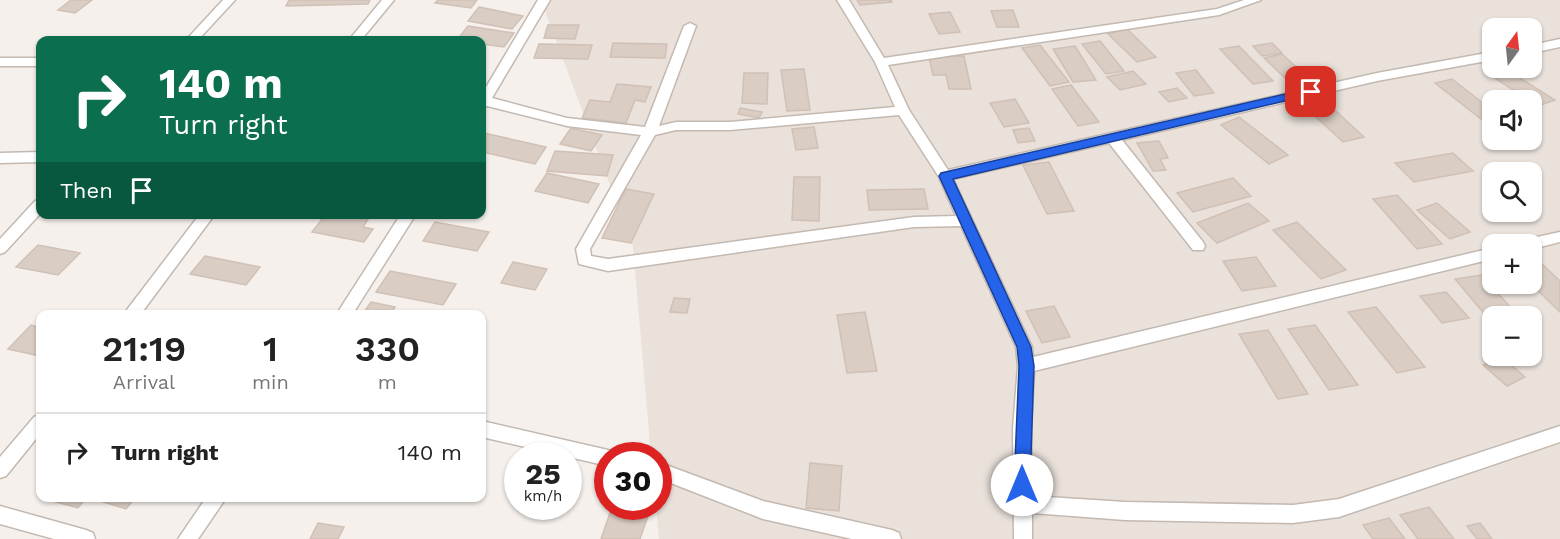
<!DOCTYPE html>
<meta charset="utf-8">
<style>
:root{--surface:#fff;--page:#f6f6f6;--text:#222;--muted:#767676;--line:#e0e0e0}
body{margin:0;font-family:"Work Sans",sans-serif;background:var(--page);color:var(--text);height:100vh;display:flex;flex-direction:column;font-size:22px;white-space:nowrap}
*{box-sizing:border-box;margin:0}
p{font-size:20px;color:var(--muted)}
.icon{flex:none;width:33px;height:33px;fill:none;stroke:currentColor;stroke-width:2;stroke-linecap:round;stroke-linejoin:round}
.map{position:relative;flex:1;overflow:hidden}
.details{position:absolute;left:36px;top:310px;width:450px;height:192px;display:flex;flex-direction:column;background:var(--surface);border-radius:12px;box-shadow:0 2px 4px #0004}
.details>*{flex:none}
.hud{position:absolute;left:36px;top:36px;width:450px;height:183px;border-radius:12px;box-shadow:0 2px 4px #0004;background:#0b6e4f;color:#fff;overflow:hidden}
.needle{width:39px;rotate:15deg}
.fabs{position:absolute;left:1482px;top:18px;display:grid;gap:12px}
.fabs a{display:grid;place-items:center;width:60px;height:60px;border-radius:12px;background:var(--surface);box-shadow:0 2px 4px #0004;font-size:30px}
.speed{position:absolute;left:504px;top:442px;display:flex;gap:12px;font-size:30px;font-weight:700;text-align:center}
.speed>*{display:grid;place-content:center;width:78px;height:78px;border-radius:50%;background:var(--surface);box-shadow:0 2px 4px #0004;line-height:1}
.speed small{font-size:15px;font-weight:400}
.speed .limit{border:9px solid #d22;background:#fff;color:#111}
.pin{position:absolute;display:grid;place-items:center;width:51px;height:51px;color:#fff;margin:-26px;border-radius:12px;box-shadow:0 3px 9px #0006}
.me{position:absolute;width:66px;margin:-33px;rotate:0deg;stroke-linejoin:round;filter:drop-shadow(0 0 4px #0008)}
.turn{display:flex;align-items:center;gap:21px;height:126px;padding:0 24px;font-size:27px}
.turn .icon{width:78px;height:78px;stroke-width:2.5}
.turn b{display:block;font-size:42px;line-height:51px}
.then{display:flex;align-items:center;height:57px;padding:0 24px;background:#0003;gap:12px;font-size:22px}
.eta{display:flex;justify-content:space-evenly;align-items:center;height:102px;text-align:center}
.eta b{font-size:36px;font-weight:600;line-height:42px}
ul{padding:0;list-style:none}
li{display:flex;align-items:center;gap:18px;height:78px;padding:0 24px;border-top:2px solid var(--line)}
li div{flex:1}
li b{display:block;font-size:22px}
li em{font-style:normal}
.map>svg:first-child{display:block}
.residential{fill:#e9e1da;fill-rule:evenodd}
.building{fill:#d9cdc4;stroke:#d1c0b5;stroke-width:1.5}
.lines{fill:none;stroke-linecap:round;stroke-linejoin:round}
.minor-casing{stroke:#c3b9b1;stroke-width:3}
.minor{fill:#fff;fill-rule:evenodd}
.route{fill:#2563eb;stroke:#184099;stroke-width:1.5}
</style>
<div class="map">
<svg width="1560" height="539" viewBox="0 0 1560 539">
<rect width="100%" height="100%" fill="#f5f0ec"/>
<path class="residential" d="M541,0H1560V539H659L656,507H658V456H651L633,247ZM1492,28H1532V68H1492ZM1492,100H1532V140H1492ZM1492,172H1532V212H1492ZM1492,244H1532V284H1492ZM1492,316H1532V356H1492Z"/>
<path class="building" d="M71,0H92L75,13L58,10Z
M289,0H370L368,4L286,6Z
M438,0H477L471,8L435,3Z
M857,0H891L892,2L860,5Z
M479,7L523,16L512,29L468,21Z
M1013,10L1019,27H997L991,11Z
M950,12L960,32L939,34L929,14Z
M548,25H579L575,39L544,38Z
M468,26L514,33L504,47L482,44V40H457Z
M1127,29L1156,57L1137,62L1108,34Z
M1100,41L1124,71L1106,74L1082,44Z
M613,43L667,44L665,58L610,57Z
M1272,43L1282,53L1262,56L1253,46Z
M539,44L592,45L588,59L534,58Z
M1040,45L1069,82L1050,86L1022,48Z
M1075,46L1096,80L1073,82L1053,49Z
M1239,46L1273,81L1253,84L1220,49Z
M1282,54L1305,75L1286,79L1264,58Z
M964,56L971,89H949L946,75H933L929,57Z
M1504,68L1555,100L1538,106L1487,73Z
M804,69L810,110L787,111L781,70Z
M1196,70L1214,93L1194,96L1176,73Z
M1133,71L1146,84L1120,90L1107,77Z
M744,73H768L767,104L742,103Z
M1452,79L1492,110V116L1481,119L1435,83Z
M617,84L651,87L645,102L635,100L626,123L582,118L590,100L610,102Z
M1071,85L1099,122L1078,126L1052,89Z
M1177,88L1187,98L1169,102L1159,92Z
M1015,99L1029,123L1004,127L990,103Z
M1325,101L1364,137L1343,142L1304,106Z
M740,108L762,112L759,118L738,114Z
M1239,117L1288,155L1269,164L1221,125Z
M814,127L818,148L796,150L792,129Z
M571,128L602,135L591,151L560,144Z
M1029,128L1035,141L1018,143L1013,130Z
M484,133L546,147L535,164L482,152V137Z
M1159,141L1168,158L1160,159L1166,170L1153,171L1137,143Z
M555,151L613,155L607,176L547,171Z
M1453,153L1473,171L1414,182L1395,163Z
M1049,162L1074,211L1047,214L1023,165Z
M547,173L599,184L588,203L535,191Z
M794,177H820L819,221L792,220Z
M1233,178L1251,196L1193,212L1177,193Z
M626,189L654,194L631,243L602,238Z
M924,189L928,209L869,210L867,190Z
M1397,195L1442,244L1417,249L1373,199Z
M1248,203L1269,221L1217,243L1197,223Z
M1437,203L1470,232L1450,239L1417,210Z
M326,214H345L368,219L363,227L373,229L364,242L312,232Z
M435,222L489,232L477,251L423,241Z
M1297,222L1346,270L1321,279L1273,230Z
M38,245L80,253L58,275L16,267Z
M205,256L260,267L246,285L190,274Z
M1256,257L1276,286L1242,291L1223,261Z
M513,262L547,269L535,290L501,283Z
M1541,263L1560,281V312L1531,284L1532,266Z
M390,271L456,284L443,305L376,292Z
M1482,275L1518,316H1492V323L1455,279Z
M1446,292L1469,318L1442,323L1420,296Z
M674,298L690,299L687,313L670,312Z
M371,302L395,307L390,315H362Z
M1054,306L1070,337L1042,343L1026,311Z
M1376,307L1425,367L1397,373L1348,312Z
M865,312L877,371L847,373L837,315Z
M31,325L40,328V356L8,349Z
M1315,325L1358,385L1329,390L1288,329Z
M1268,330L1308,394L1278,399L1239,334Z
M1502,357L1525,377L1507,386L1483,365Z
M810,463L842,466L839,511L806,508Z
M51,498H86L78,508L49,500Z
M103,498H135L126,509L100,501Z
M612,507H651L640,539H601Z
M1429,507L1454,539H1418L1400,515Z
M1389,518L1405,539H1373L1363,525Z
M318,523L344,527L338,539H310Z
M1480,523L1492,539H1477L1467,526Z"/>
<g class="lines">
<defs>
<path id="minor" d="M223,0H235L198,40H186Z
M382,0H394L361,40H349Z
M538,0H550L492,98L567,118L645,127L684,26L690,23L696,26L659,126L676,122H730L895,107L875,62L837,0H849L884,58L1217,9L1244,0H1261L1219,15L888,65L909,110L948,170L1377,73L1492,52V60L1377,81L1122,140L1203,242L1205,246L1203,250H1193L1109,143L953,179L1032,347L1033,357L1492,248V259L1034,371L1031,428L1032,496L1125,502L1293,505L1339,499L1560,426V442L1339,517L1293,523L1125,520L1032,513V539H1014L1013,428L1018,366L1016,347L961,226L914,227L608,271L579,264L576,249L641,135L567,126L487,106L482,108V94ZM899,115L939,177L956,216L914,217L608,259L591,256L590,249L655,135L676,130H730Z
M1560,39V47L1532,53V45Z
M0,58H40V66H0Z
M40,152V162L0,163V153Z
M40,200V214L5,252L0,254V239L35,201Z
M200,214H215L140,315H123Z
M401,214H416L352,315H336Z
M1560,232V242L1532,249V244H1521L1523,240Z
M40,414V434L6,476L0,478V457L34,417Z
M482,421L608,450L614,452L616,456H608V466L482,437Z
M658,462L763,501L892,530L899,533L901,539H852L763,519L658,478Z
M206,498H226L198,539H178Z
M0,506L86,530L93,533L95,539H54L0,524Z"/>
</defs>
<use href="#minor" class="minor-casing"/>
<use href="#minor" class="minor"/>
</g>
<path class="route" d="M1311,88L1316,92L1315,94L953,179L1031,347L1034,366L1030,485L1028,490L1022,492L1016,490L1014,485L1019,366L1017,347L939,176L941,173Z"/>
</svg>
<div class="fabs">
<a><svg class="needle" viewBox="-14 -14 28 28"><path d="M0-13l5 13h-10z" fill="#e53935"/><path d="M0 13l5-13h-10z" fill="#767676"/></svg></a>
<a><svg class="icon" aria-label="sound" viewBox="0 0 24 24"><path d="M4 9h4l5-4v14l-5-4H4zM17 9q2 3 0 6"/></svg></a>
<a><svg class="icon" aria-label="search" viewBox="0 0 24 24"><circle cx="10" cy="10" r="6"/><path d="M15 15l6 6"/></svg></a>
<a>+</a>
<a>−</a>
</div>
<div class="speed"><div>25<small>km/h</small></div><div class="limit">30</div></div>
<div class="pin" style="left:1311px;top:92px;background:#d93025"><svg class="icon" aria-label="arrive" viewBox="0 0 24 24"><path d="M6 21V4h12l-3 4 3 4H6"/></svg></div>
<svg class="me" style="left:1022px;top:485px" viewBox="-20 -20 40 40"><circle r="19" fill="#fff"/><path d="M0-13L10 11 0 6-10 11z" fill="#2563eb"/></svg>
<div class="hud">
<div class="turn"><svg class="icon" aria-label="right" viewBox="0 0 24 24"><path d="M7 20v-9h11M14 6l5 5-5 5"/></svg><div><b>140 m</b>Turn right</div></div>
<div class="then">Then<svg class="icon" aria-label="arrive" viewBox="0 0 24 24"><path d="M6 21V4h12l-3 4 3 4H6"/></svg></div>
</div>
<section class="details">
<div class="eta">
<div><b>21:19</b><p>Arrival</p></div>
<div><b>1</b><p>min</p></div>
<div><b>330</b><p>m</p></div>
</div>
<ul>
<li><svg class="icon" aria-label="right" viewBox="0 0 24 24"><path d="M7 20v-9h11M14 6l5 5-5 5"/></svg><div><b>Turn right</b></div><em>140 m</em></li>
</ul>
</section>
</div>
